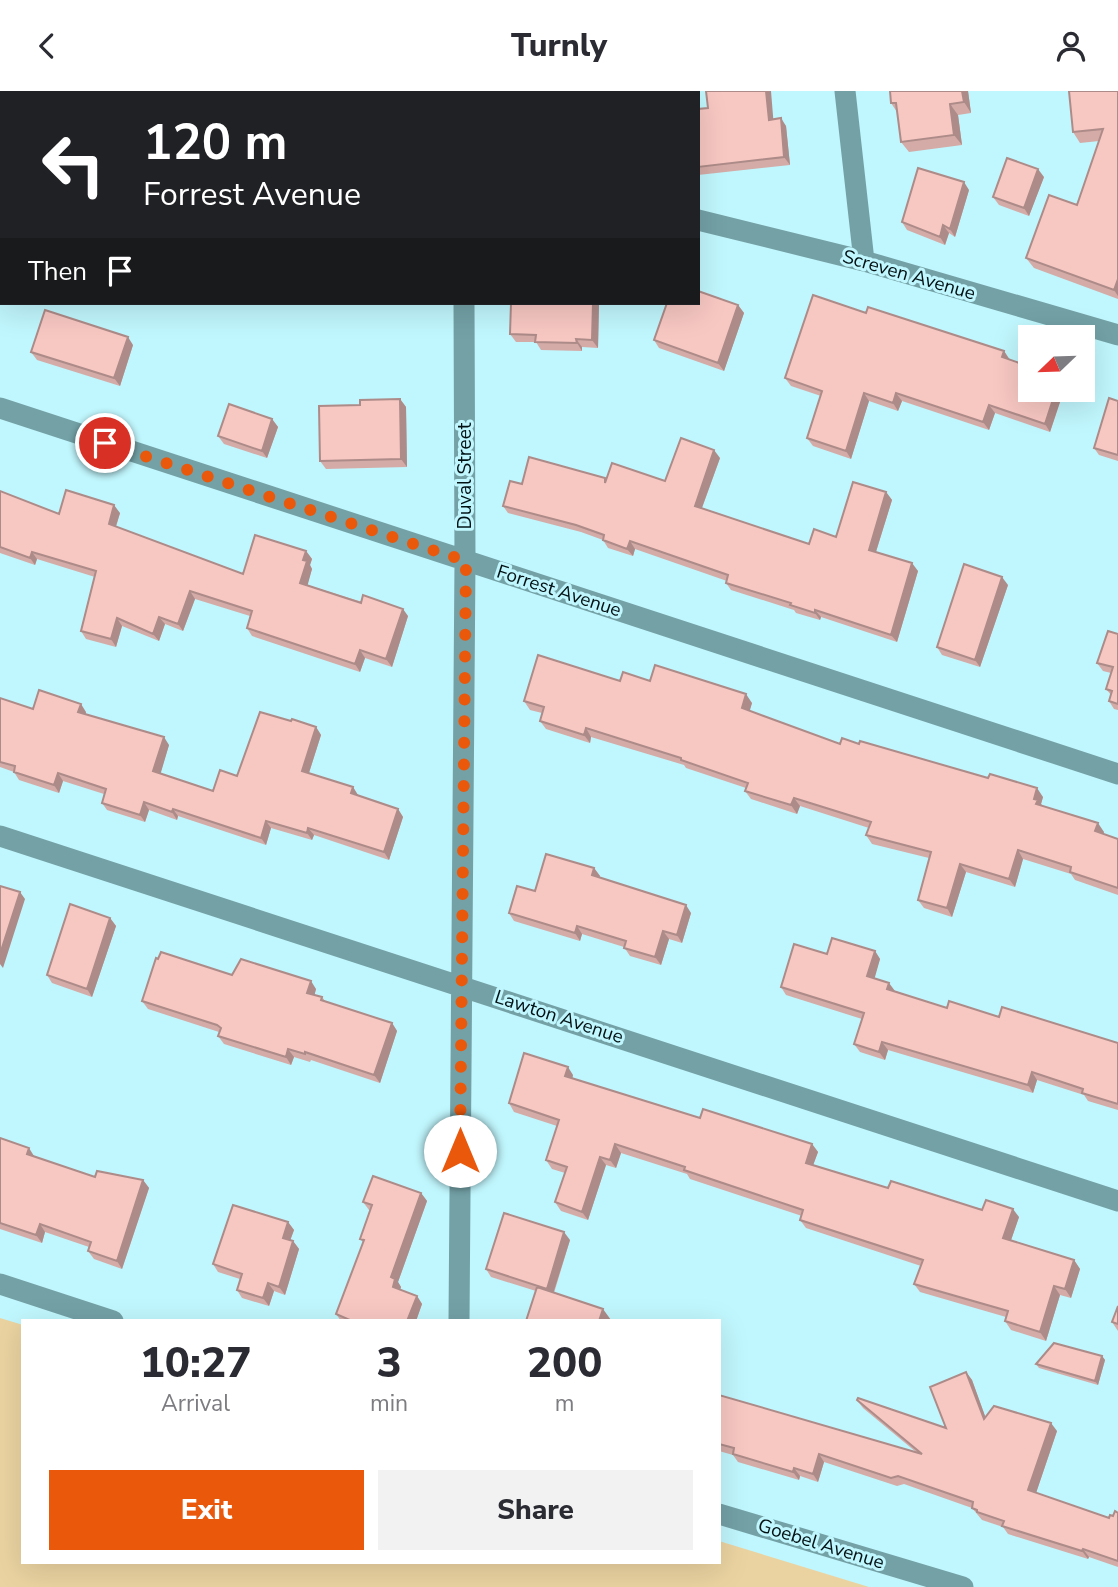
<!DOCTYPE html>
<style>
:root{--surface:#fff;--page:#f2f2f3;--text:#2b2b33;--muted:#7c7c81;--accent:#ea580c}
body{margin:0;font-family:"Nunito Sans",sans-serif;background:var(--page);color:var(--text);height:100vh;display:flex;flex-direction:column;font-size:26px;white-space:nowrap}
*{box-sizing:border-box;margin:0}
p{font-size:23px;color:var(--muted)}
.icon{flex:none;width:38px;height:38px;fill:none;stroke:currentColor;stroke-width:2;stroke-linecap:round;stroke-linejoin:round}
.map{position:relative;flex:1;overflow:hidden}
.panel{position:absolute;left:21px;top:1228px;width:700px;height:245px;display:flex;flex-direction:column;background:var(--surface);border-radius:0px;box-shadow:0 7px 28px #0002}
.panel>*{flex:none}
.hud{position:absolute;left:0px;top:0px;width:700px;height:214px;box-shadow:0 7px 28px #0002;background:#202124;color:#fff;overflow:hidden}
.needle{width:46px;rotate:247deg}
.controls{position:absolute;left:1018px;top:234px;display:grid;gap:14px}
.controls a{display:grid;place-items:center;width:77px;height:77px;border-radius:0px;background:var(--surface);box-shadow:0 7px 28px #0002;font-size:35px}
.pin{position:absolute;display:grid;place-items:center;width:60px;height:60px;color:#fff;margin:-30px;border:4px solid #fff;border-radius:50%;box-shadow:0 2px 7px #0007}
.me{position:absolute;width:77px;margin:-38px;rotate:0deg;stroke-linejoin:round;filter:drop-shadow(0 0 5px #0008)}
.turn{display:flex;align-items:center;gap:24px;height:147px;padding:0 28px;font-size:32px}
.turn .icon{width:91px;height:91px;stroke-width:2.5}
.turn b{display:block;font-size:49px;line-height:60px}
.then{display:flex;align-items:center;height:66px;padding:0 28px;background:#0003;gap:14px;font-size:26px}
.eta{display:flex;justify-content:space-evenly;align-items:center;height:119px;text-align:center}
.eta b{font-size:42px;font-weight:800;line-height:49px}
.cta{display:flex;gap:14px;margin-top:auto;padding:14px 28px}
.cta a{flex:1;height:80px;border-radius:0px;background:var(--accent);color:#fff;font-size:28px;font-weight:800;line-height:80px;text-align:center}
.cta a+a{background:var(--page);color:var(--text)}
header{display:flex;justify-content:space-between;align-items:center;height:91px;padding:0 28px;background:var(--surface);font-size:32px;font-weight:800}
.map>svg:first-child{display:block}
.green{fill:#ebd3a1}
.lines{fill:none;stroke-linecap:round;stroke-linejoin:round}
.minor{stroke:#73a1a6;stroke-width:21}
.wall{fill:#d4aba7}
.shaded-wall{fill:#ad8b88}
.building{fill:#f7c7c2;stroke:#ad8b88;stroke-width:2}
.route{stroke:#ea580c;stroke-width:12;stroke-dasharray:0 21.6}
.labels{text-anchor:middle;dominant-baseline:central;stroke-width:6;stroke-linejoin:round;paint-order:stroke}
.street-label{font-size:19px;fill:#001114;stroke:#c0f6fd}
</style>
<header><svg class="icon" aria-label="back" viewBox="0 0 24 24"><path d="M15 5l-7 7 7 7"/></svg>Turnly<svg class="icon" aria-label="person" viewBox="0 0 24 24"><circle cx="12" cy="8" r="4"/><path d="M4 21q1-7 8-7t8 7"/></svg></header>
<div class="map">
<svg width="1118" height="1496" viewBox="0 0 1118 1496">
<rect width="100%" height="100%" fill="#c0f6fd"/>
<path class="green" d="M0,1227L23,1234V1472H719V1450L869,1496H0Z"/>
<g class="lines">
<path class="minor" d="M81,0V2
M448,0V2
M845,0L864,170
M698,129L864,170L1118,244
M0,198L2,197
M0,317L1118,683
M0,745L1118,1110
M0,1193L113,1230
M459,1230L465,470L464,212
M719,1423L963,1496"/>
</g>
<path class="wall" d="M968,0L971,22L958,24L962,54L909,61L901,51L897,21L891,12Z
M1118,0V208L1034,177L1026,167L1077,114L1099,50L1080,52L1073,41Z
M708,17L773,28L786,35L790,74L698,84V18Z
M1044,86L1029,125L999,114L993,106Z
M969,99L955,146L949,142L945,154L907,139L902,131Z
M599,212L598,257L582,256V260L541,259L536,251H516L510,243Z
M738,214L744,222L724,280L659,257L654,249Z
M866,222L1004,260L1031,299H1064L1050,341L995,322L989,339L902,310L898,320L869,310L851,368L813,355L807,347L821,305L791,295L785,287Z
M133,254L120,295L37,269L31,261Z
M400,308L406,316L407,376L326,378L320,370L360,314Z
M1118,310V370L1099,364L1094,357Z
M272,328L278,336L267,367L224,353L218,345Z
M720,367L702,417L809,453L836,446L886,401L892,409L876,461L918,480L897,551L821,526L820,529L796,522L794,519L731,499L726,492L727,490L635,458L633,465L608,457L603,449L581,441L508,422L503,415L522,393L605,387L607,388L665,390Z
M0,400L59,423L120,422L116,436L243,483L306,460L312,468L310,474L312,478L307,494L408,525L392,576L365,567L360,581L252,545L247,537L250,525L195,508L183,540L165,533L159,550L122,535L116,556L86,548L81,540L95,486L37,468L35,474L0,462Z
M1008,494L980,576L942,564L937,556Z
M1118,543V619L1114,618L1109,610L1111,604L1106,598L1111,582L1103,580L1097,572Z
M620,590H650L752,612L749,620L840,653H859L1043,706L1041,713L1042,715L1104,741L1103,743L1118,748V804L1075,789L1071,783L1023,768L1015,796L966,781L952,826L924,817L918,809L929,767L872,753L866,744L869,737L800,715L797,723L751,708L745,700L746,697L686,677L684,674L591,646L590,652L546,638L540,630L542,622L530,619L524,610Z
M0,607L33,618L86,621L85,623L169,654L160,683L213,700L237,685L291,630L316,636L321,644L309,682L353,696L358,705L398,718L403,726L389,769L314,744L312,749L271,737L266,754L178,725L177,729L149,719L145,731L107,719L102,712L104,703L63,690L59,702L19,689L14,681L0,676Z
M594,777L600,785L599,786L691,822L682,852L669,848L661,874L630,865L624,856L582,843L580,850L514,830L509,822L535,800Z
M110,827L116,835L92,906L52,892L47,884Z
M875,860L880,868L874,887L895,900L947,917L999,926L1118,952V1019L1088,1010L1084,1004L1037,989L1033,1002L888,959L885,969L860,961L854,953L862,928L786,904L781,896L827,863Z
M232,884L316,898L314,904L322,906L325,910L392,932L397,940L380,992L311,969L310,971L294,966L291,974L224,953L218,945L219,941L148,918L142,910Z
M573,984L572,987L700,1027L812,1053L818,1061L813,1074L888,1097L1019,1126L1011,1149L1074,1169L1080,1178L1071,1207L1060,1204L1046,1250L1011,1239L1005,1230L1006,1226L920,1201L914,1193L921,1175L806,1137L800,1129L802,1125L690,1088L687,1083L621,1062L616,1077L606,1074L588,1129L561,1120L555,1111L565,1082L552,1078L546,1069L557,1035L514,1021L509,1012Z
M0,1047L34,1065V1066L95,1086L143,1089L149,1097L122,1178L94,1168L88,1160L89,1156L45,1141L42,1152L0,1138Z
M421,1102L427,1110L398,1191L401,1196L400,1199L417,1205L422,1213L416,1230H341L336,1223L363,1151L360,1148L371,1120L369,1119L363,1111Z
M288,1131L294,1139L290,1150H293L299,1158L285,1204L274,1200L269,1215L242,1207L237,1199L240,1188L218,1181L213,1173Z
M570,1149L554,1202L611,1229L536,1200L491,1186L486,1178Z
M1118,1215V1240L1112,1231Z
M1102,1265L1105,1269L1098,1294L1039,1277L1036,1273Z
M966,1281L972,1289L985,1325L1057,1340L1036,1402L1109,1427L1118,1422V1476L1089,1466L1088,1468L1008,1443L1003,1436L982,1429L972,1417L904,1393L897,1395L824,1371L818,1391L800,1385L799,1389L738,1371L733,1364L719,1360V1304L916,1361L863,1317L857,1309L946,1337Z"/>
<path class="shaded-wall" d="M766,0H771L774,37L769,29Z
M962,0H968L971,22L964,11Z
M950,13L958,24L962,54L954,44Z
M781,27L786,35L790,74L784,66Z
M1038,78L1044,86L1029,125L1024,117Z
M964,91L969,99L955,146L950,138Z
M943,134L949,142L945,154L940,146Z
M1118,188V205L1114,199Z
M593,212H599L598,257L592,249Z
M738,214L744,222L724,280L718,272Z
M128,246L133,254L120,295L114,287Z
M576,248L582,256V260L577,252Z
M1004,260L1009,268L1007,274L1002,266Z
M1056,299H1064L1050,341L1045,333Z
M864,302L869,310L851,368L846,360Z
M896,302L902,310L898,320L893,312Z
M400,308L406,316L407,376L401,368Z
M989,314L995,322L989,339L983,331Z
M272,328L278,336L267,367L262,360Z
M714,359L720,367L700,422L695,415Z
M886,401L892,409L874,467L869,459Z
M114,414L120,422L114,441L109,433Z
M630,450L635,458L633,465L627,458Z
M306,460L312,468L310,474L312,478L306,500L300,492L303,469Z
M32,461L37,468L35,474L30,467Z
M912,472L918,480L897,551L891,544Z
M1002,486L1008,494L980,576L975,569Z
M190,500L195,508L183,540L178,533Z
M403,518L408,525L392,576L386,568Z
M815,519L821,526L820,529L815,522Z
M159,526L165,533L159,550L153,543Z
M117,527L122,535L116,556L111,548Z
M360,559L365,567L360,581L355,573Z
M746,603L752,612L748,626L742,617Z
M81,613L86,621L84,629L78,621Z
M316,636L321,644L307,688L302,680Z
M586,637L591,646L590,652L584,644Z
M164,646L169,654L159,688L153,680Z
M58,682L63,690L59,702L54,694Z
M353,696L358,704L356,710L351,702Z
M1037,697L1043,706L1041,713L1044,717L1036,713L1034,708Z
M794,707L800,715L797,723L791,714Z
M144,711L149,719L145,731L140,724Z
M173,718L178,725L177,729L172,721Z
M398,718L403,726L389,769L384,761Z
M266,730L271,737L266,754L261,747Z
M1098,732L1104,741L1101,749L1095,740Z
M308,737L314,744L312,749L307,742Z
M1018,759L1023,768L1015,796L1009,788Z
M960,773L966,781L952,826L947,817Z
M594,777L600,785L597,792L592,784Z
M20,801L25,808L3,877L0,873V863Z
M686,814L691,822L682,852L677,844Z
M110,827L116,835L92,906L87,898Z
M577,835L582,843L580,850L575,842Z
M663,840L669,848L661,874L655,866Z
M875,860L880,868L873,893L867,885Z
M311,890L316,898L313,910L307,902Z
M889,892L895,900L887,898Z
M392,932L397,940L380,992L374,984Z
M882,951L888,959L885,969L879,961Z
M288,958L294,966L291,974L286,966Z
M568,976L573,984L571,993L565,985Z
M1032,981L1037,989L1033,1002L1028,994Z
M615,1053L621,1062L616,1077L610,1069Z
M812,1053L818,1061L811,1080L806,1072Z
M29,1057L34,1065L32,1071L27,1063Z
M600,1066L606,1074L588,1129L582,1121Z
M143,1089L149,1097L122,1178L117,1170Z
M421,1102L427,1110L398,1191L401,1196L398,1204L393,1196L391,1186Z
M1013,1118L1019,1126L1009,1155L1003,1147Z
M288,1131L294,1139L288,1155L283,1147Z
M40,1133L45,1141L42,1152L36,1144Z
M564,1141L570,1149L552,1206L547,1198Z
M293,1150L299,1158L285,1204L279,1196Z
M1074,1169L1080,1178L1071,1207L1065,1198Z
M268,1192L274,1200L269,1215L263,1207Z
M1054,1195L1060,1204L1046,1250L1040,1241Z
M417,1205L422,1213L416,1230H407Z
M603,1218L611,1229L610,1230H599Z
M1102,1265L1105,1269L1098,1294L1095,1290Z
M966,1281L972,1289L989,1336L984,1328Z
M1051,1332L1057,1340L1034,1408L1028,1399Z
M819,1363L824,1371L818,1391L813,1383Z
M794,1377L800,1385L799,1389L793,1381Z
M1083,1458L1089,1466L1088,1468L1082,1460Z"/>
<path class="building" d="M123,0H210L211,2H123Z
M263,0H327V2H263Z
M372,0H377V2H351Z
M706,0H766L769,29L781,27L784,66L698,76V18L708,17Z
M890,0H962L964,11L950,13L954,44L901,51L896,12H891Z
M1069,0H1118V188L1114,199L1026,167L1049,104L1077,114L1103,38L1073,41Z
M0,64H2V143L0,144Z
M1007,67L1038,78L1024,117L993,106Z
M918,77L964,91L950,138L943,134L940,146L902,131Z
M698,200L738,214L718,272L654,249L667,212H698Z
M813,204L866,222L868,216L1004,260L1002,266L1031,276V299H1056L1045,333L989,314L983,331L896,302L893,312L864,302L846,360L807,347L822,300L785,287Z
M511,212H593L592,249L576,248L577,252L535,251L536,244L510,243Z
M45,219L128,246L114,287L31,261Z
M1109,307L1118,310V364L1094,357Z
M400,308L401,368L320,370L319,315L360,314V309Z
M229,313L272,328L262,360L218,345Z
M681,347L714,359L695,415L809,453L814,438L836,446L853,391L886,401L869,459L912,472L891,544L815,519V522L790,514L791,512L726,492L728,484L630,450L627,458L603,449L604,444L576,434L503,415L510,390L522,393L529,366L605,387V392L612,372L665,390Z
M66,399L114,414L109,433L243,483L255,444L306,460L303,469L307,470L300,492L361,512L363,504L403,518L386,568L360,559L355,573L247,537L252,520L190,500L178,533L159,526L153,543L117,527L111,548L81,540L96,480L32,461L30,467L0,456V400L59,423Z
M964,473L1002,486L975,569L937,556Z
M1108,540L1118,543V613L1109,610L1112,600L1106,598L1113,576L1097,572Z
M538,564L620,590L623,581L650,590L655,574L746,603L742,617L840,653L842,647L859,653L860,650L988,687L990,683L1037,697L1034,708L1038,709L1036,713L1098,732L1095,740L1118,748V797L1070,781L1071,776L1018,759L1009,788L960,773L947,817L918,809L931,761L866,744L871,731L794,707L791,714L745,700L748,692L681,669V667L586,637L584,644L540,630L544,616L524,610Z
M39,599L81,613L78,621L164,646L153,680L213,700L220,679L237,685L260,621L291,630L292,628L316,636L302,680L353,696L351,702L398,718L384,761L308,737L307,742L266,730L261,747L173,718L172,721L144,711L140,724L102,712L106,698L58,682L54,694L14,681L15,675L0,671V607L33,618Z
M546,763L594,777L592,784L686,814L677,844L663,840L655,866L624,857L626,850L577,835L575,842L509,822L517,795L535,800Z
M0,795L20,801L0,863Z
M70,813L110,827L87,898L47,884Z
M832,847L875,860L867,885L889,892L887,898L947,917L949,910L999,926L1002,916L1118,952V1013L1082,1002L1083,998L1032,981L1028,994L882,951L879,961L854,953L864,922L781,896L794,853L827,863Z
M161,861L232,884L241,868L311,890L307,902L322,906L321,909L392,932L374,984L305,961V963L288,958L286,966L218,945L221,937L217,934L142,910L156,867L158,868Z
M524,962L568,976L565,985L700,1027L703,1018L812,1053L806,1072L888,1097L891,1090L982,1119L986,1109L1013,1118L1003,1147L1074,1169L1065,1198L1054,1195L1040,1241L1005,1230L1008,1220L914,1193L923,1169L800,1129L803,1119L684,1079L685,1076L615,1053L610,1069L600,1066L582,1121L555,1111L567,1076L546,1069L559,1029L509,1012Z
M0,1047L29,1057L27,1063L95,1086L97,1080L143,1089L117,1170L88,1160L91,1151L40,1133L36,1144L0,1132Z
M373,1085L421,1102L391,1186L395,1188L393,1196L417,1205L407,1230H352L336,1223L364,1149L360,1148L372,1114L363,1111Z
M233,1114L288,1131L283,1147L293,1150L279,1196L268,1192L263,1207L237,1199L242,1183L213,1173Z
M504,1122L564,1141L547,1198L486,1178Z
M537,1196L603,1218L599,1230H526Z
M1118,1215V1233L1112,1231Z
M1054,1252L1102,1265L1095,1290L1036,1273Z
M966,1281L984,1328L994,1315L1051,1332L1028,1399L1109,1427L1110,1424L1113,1425L1115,1420L1118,1422V1470L1083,1458L1082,1460L1002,1435L1004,1430L977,1421V1419L972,1417L973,1411L898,1385L891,1387L819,1363L813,1383L794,1377L793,1381L733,1363L734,1357L719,1353V1304L922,1363L857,1309L858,1307L946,1337L930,1296Z"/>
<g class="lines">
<path class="route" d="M105,352L466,470L460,1060"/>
</g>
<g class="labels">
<g class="street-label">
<text transform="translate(909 184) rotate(16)">Screven Avenue</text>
<text transform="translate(465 385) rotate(-90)">Duval Street</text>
<text transform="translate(559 500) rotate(18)">Forrest Avenue</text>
<text transform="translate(559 926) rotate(18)">Lawton Avenue</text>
<text transform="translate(821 1453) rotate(17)">Goebel Avenue</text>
</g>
</g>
</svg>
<div class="controls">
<a><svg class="needle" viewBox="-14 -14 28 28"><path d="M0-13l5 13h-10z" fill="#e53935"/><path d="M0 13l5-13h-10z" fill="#7c7c81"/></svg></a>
</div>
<div class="pin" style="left:105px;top:352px;background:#d93025"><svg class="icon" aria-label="arrive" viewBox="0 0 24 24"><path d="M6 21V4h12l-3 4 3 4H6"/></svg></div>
<svg class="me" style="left:460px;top:1060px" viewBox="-20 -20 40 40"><circle r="19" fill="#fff"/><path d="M0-13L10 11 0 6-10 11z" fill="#ea580c"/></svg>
<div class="hud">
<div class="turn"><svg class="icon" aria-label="left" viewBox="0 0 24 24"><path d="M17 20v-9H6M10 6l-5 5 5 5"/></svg><div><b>120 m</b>Forrest Avenue</div></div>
<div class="then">Then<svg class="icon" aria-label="arrive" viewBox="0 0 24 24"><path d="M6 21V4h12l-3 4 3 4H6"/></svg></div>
</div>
<section class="panel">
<div class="eta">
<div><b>10:27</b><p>Arrival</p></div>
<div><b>3</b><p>min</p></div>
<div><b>200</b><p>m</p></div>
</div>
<div class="cta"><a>Exit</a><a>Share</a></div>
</section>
</div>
